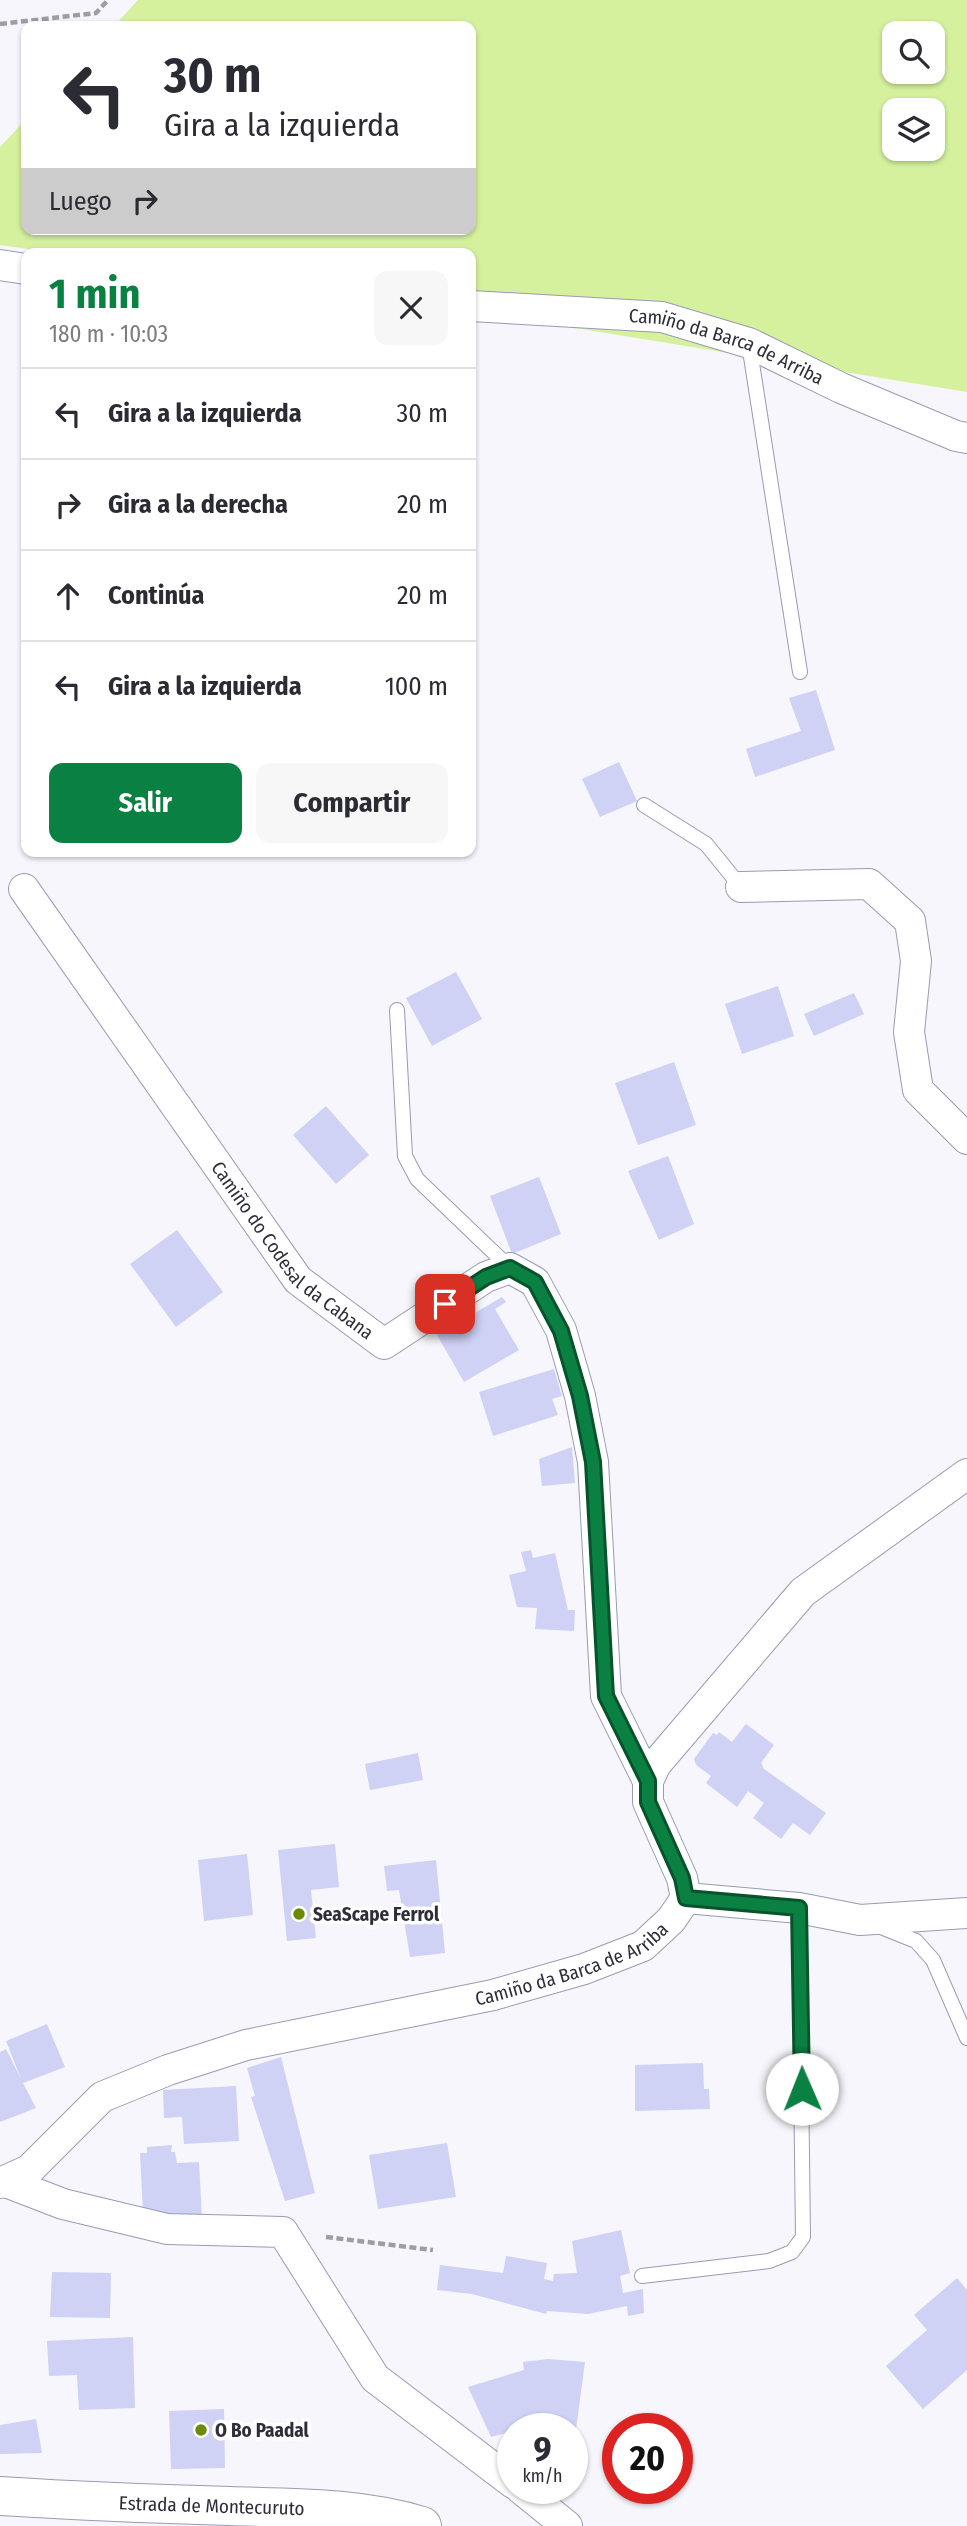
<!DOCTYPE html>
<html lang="es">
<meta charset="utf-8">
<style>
:root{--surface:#fff;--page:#f7f7f7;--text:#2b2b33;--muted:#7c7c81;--line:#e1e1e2;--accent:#0b8043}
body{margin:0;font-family:"Fira Sans Condensed",sans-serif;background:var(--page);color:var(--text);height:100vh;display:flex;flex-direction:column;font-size:26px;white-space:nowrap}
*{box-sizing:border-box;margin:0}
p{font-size:23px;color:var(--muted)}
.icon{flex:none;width:38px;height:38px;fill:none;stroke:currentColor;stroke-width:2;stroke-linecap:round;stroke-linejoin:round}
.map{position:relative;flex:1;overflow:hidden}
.details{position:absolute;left:21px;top:248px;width:455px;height:609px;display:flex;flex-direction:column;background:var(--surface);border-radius:14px;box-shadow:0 2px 5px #0004}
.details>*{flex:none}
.top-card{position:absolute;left:21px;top:21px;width:455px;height:214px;border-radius:14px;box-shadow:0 2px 5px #0004;background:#fff;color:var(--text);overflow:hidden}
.controls{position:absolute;left:882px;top:21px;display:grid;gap:14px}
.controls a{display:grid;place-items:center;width:63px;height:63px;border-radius:14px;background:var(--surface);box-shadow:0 2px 5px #0004;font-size:35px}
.speed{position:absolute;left:497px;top:2413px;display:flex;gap:14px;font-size:35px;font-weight:700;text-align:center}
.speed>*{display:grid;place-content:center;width:91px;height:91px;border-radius:50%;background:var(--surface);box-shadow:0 2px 5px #0004;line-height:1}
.speed small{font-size:18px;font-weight:400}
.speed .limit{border:10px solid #d22;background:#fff;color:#111}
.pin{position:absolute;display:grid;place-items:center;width:60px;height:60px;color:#fff;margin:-30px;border-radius:14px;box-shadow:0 4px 10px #0006}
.me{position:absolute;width:77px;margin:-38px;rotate:359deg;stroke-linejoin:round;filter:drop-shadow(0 0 5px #0008)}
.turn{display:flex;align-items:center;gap:24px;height:147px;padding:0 28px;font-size:32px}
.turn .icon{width:91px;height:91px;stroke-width:2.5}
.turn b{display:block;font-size:49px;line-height:60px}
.then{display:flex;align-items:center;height:66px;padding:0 28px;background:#0003;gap:14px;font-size:26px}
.round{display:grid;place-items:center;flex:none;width:74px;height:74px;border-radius:14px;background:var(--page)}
.overview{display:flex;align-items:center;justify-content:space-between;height:119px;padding:0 28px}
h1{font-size:42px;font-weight:700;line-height:52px;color:var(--accent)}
.primary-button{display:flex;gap:14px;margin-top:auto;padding:14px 28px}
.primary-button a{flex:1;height:80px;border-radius:14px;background:var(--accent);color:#fff;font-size:28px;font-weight:700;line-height:80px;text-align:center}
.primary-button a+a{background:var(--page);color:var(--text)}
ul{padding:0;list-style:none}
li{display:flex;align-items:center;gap:21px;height:91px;padding:0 28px;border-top:2px solid var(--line)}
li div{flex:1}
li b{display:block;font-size:26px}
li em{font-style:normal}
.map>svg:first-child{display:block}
.green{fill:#d5f19e;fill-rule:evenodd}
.building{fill:#cfd1f5}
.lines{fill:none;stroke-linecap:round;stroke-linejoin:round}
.service-casing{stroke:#999ab5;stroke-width:16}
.minor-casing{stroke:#999ab5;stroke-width:32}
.secondary-casing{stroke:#999ab5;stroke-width:40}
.path{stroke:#9c9da5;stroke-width:4.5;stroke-dasharray:7 3.5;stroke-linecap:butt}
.service{stroke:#fff;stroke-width:14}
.minor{stroke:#fff;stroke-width:30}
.secondary{stroke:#fff;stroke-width:38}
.route-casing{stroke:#07532c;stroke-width:18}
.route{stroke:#0b8043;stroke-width:12}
.poi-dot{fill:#6c8a04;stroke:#fff;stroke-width:2.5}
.labels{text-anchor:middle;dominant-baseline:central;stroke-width:7;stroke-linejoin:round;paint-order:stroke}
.street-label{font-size:19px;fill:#2d2e39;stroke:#fff}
.poi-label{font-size:19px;font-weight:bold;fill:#2d2e39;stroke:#fff;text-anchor:start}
</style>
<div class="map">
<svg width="967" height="2526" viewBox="0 0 967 2526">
<rect width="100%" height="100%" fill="#f6f6fc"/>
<path class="green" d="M138,0H967V392L471,311V254H63L0,245V147L26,119V229H471V26H114ZM894,33H933V72H894ZM894,110H933V149H894Z"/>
<path class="building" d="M816,690L835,750L755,777L746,749L801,731L789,698Z
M619,762L637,801L600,817L582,779Z
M456,972L482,1019L432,1046L406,998Z
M778,986L794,1036L742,1054L725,1004Z
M854,993L864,1014L814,1036L804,1014Z
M674,1062L696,1125L638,1145L615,1083Z
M326,1106L369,1155L336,1184L293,1135Z
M668,1156L694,1224L659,1240L628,1171Z
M539,1177L561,1234L512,1254L490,1196Z
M177,1230L223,1292L176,1327L130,1264Z
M502,1297L506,1302L495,1309L519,1350L464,1382L437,1335Z
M554,1369L562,1396L552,1399L558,1415L493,1436L479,1392Z
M572,1447L575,1483L542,1486L539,1459Z
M531,1550L533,1558L555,1553L568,1610H575L574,1631L535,1629L537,1608L517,1607L509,1575L526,1571L521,1552Z
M746,1724L774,1745L761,1763L764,1769L826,1813L810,1835L793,1823L781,1839L753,1818L764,1803L748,1791L737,1807L706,1783L711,1776L696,1765L694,1759L713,1733L717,1735L719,1732L732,1742Z
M418,1753L423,1780L370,1790L365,1764Z
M335,1844L339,1887L311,1890L316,1938L287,1941L278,1850Z
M247,1854L253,1915L204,1921L198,1860Z
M436,1860L445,1953L410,1957L399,1890L387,1891L384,1866Z
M47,2024L65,2067L23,2083L36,2108L0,2122V2052L6,2049L21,2079L6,2041Z
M281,2057L315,2193L285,2201L251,2097L255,2096L247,2068Z
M703,2063L704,2089H709L710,2109L635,2111V2065Z
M236,2086L239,2141L184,2144L182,2117L164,2118L163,2090Z
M447,2143L456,2197L378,2209L369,2155Z
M172,2145L171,2152H175L177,2163L199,2162L202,2218L143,2213L140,2153H147V2147Z
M621,2230L630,2273L620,2276L623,2293L643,2289L644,2313L628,2316L627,2306L588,2314L547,2311L546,2314L472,2294L437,2290L440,2265L503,2273L506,2256L547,2263L544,2279L553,2281L554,2274L577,2273L572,2241Z
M52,2272L111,2273L110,2318L50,2317Z
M957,2278L967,2290V2370L923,2409L886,2366L927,2330L914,2315Z
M133,2337L135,2408L79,2410L77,2375L49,2376L47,2341Z
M548,2359L585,2362L574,2444L572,2429H533L532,2426L491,2437L468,2387L524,2370L523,2362Z
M224,2409L225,2468L171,2469L169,2411Z
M36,2419L42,2453L0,2454V2425Z"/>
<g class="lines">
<defs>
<path id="service" d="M749,344L800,672
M644,805L706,844L741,887
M397,1010L405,1156L417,1179L510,1268
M881,1927L916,1941L933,1960L967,2038
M642,2276L769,2261L792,2252L803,2237L799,1908"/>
<g id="minor">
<path d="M0,265L26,269"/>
<path id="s1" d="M471,306L662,317L749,343L841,388L956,436L967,438"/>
<path d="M741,887L869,884L910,921L916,961L909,1032L918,1090L967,1139"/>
<path id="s2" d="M24,889L298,1280L384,1344L486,1277L510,1268L535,1282L561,1330L580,1396L593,1462L606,1696L648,1781"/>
<path d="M686,1898L799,1908L860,1920L967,1913"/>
<path d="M6,2182L63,2204L167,2229L283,2232L375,2378L513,2483"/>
<path id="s3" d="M0,2183L29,2170L102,2097L168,2070L246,2045L493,1995L584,1969L643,1946L671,1920L686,1898L682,1878L648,1802V1781L656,1764L803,1592L967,1474"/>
<path d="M520,2488L567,2526"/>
</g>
<g id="secondary">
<path id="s4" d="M0,2496C77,2501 153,2504 230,2506C293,2508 361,2507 422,2526"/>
</g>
</defs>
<use href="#service" class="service-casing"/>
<use href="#minor" class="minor-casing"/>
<use href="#secondary" class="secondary-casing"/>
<path class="path" d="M0,24L96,13L108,0
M326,2237L433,2250"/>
<use href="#service" class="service"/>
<use href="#minor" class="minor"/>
<use href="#secondary" class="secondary"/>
</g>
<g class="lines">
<defs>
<path id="route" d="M445,1304L486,1277L510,1268L535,1282L561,1331L580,1396L593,1462L606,1696L648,1781V1802L682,1878L686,1898L799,1908L802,2089"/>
</defs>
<use href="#route" class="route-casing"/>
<use href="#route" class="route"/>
</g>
<g class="poi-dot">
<circle cx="299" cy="1914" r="7"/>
<circle cx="201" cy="2430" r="7"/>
</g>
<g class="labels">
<g class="street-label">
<text stroke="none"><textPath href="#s1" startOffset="261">Camiño da Barca de Arriba</textPath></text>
<text stroke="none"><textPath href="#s2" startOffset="452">Camiño do Codesal da Cabana</textPath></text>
<text stroke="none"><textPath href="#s3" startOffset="625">Camiño da Barca de Arriba</textPath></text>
<text stroke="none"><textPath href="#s4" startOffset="212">Estrada de Montecuruto</textPath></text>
</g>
<g class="poi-label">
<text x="313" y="1914">SeaScape Ferrol</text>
<text x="215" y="2430">O Bo Paadal</text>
</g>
</g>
</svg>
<div class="controls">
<a><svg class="icon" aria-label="search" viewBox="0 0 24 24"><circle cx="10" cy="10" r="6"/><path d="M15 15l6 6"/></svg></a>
<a><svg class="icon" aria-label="layers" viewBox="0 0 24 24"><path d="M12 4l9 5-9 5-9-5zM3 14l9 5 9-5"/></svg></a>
</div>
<div class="speed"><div>9<small>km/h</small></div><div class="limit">20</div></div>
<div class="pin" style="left:445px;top:1304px;background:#d93025"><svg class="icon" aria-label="arrive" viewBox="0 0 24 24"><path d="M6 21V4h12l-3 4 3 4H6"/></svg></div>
<svg class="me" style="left:802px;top:2089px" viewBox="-20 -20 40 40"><circle r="19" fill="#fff"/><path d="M0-13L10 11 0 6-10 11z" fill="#0b8043"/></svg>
<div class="top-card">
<div class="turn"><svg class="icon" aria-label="left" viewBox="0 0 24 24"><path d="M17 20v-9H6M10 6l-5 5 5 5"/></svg><div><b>30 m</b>Gira a la izquierda</div></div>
<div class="then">Luego<svg class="icon" aria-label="right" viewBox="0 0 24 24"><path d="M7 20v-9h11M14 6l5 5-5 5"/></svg></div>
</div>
<section class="details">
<div class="overview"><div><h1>1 min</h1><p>180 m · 10:03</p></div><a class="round"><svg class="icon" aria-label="close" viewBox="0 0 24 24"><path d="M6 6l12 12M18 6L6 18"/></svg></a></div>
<ul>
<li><svg class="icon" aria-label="left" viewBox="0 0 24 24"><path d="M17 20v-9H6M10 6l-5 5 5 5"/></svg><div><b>Gira a la izquierda</b></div><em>30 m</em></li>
<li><svg class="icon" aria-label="right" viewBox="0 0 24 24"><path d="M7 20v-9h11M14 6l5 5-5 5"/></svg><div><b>Gira a la derecha</b></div><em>20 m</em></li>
<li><svg class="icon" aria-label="ahead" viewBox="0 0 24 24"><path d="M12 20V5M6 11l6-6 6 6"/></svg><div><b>Continúa</b></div><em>20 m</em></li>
<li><svg class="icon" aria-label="left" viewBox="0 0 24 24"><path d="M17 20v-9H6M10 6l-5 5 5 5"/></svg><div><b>Gira a la izquierda</b></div><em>100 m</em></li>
</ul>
<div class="primary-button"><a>Salir</a><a>Compartir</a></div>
</section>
</div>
